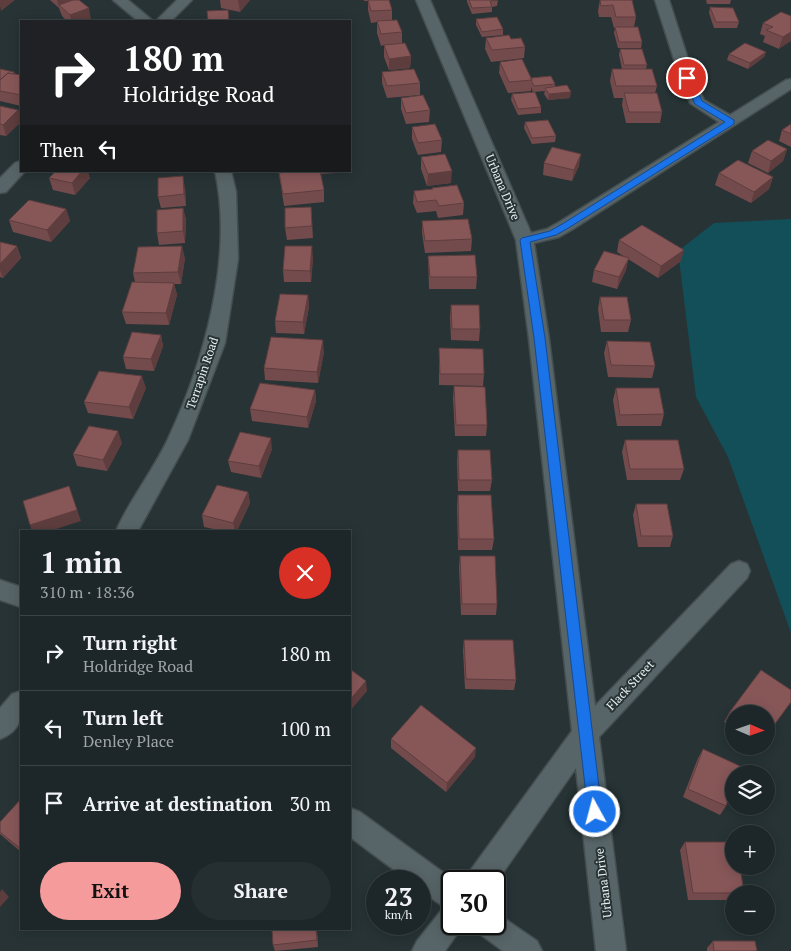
<!DOCTYPE html>
<meta charset="utf-8">
<style>
:root{--surface:#1d2628;--page:#252e30;--text:#f1f3f6;--muted:#a0a5a8;--line:#3b4345;--accent:#f59b9c}
body{margin:0;font-family:"PT Serif",serif;background:var(--page);color:var(--text);height:100vh;display:flex;flex-direction:column;font-size:19px;white-space:nowrap}
*{box-sizing:border-box;margin:0}
p{font-size:16px;color:var(--muted)}
.icon{flex:none;width:28px;height:28px;fill:none;stroke:currentColor;stroke-width:2;stroke-linecap:round;stroke-linejoin:round}
.map{position:relative;flex:1;overflow:hidden}
.side{position:absolute;left:20px;top:530px;width:331px;height:400px;display:flex;flex-direction:column;background:var(--surface);border-radius:0px;box-shadow:0 2px 12px #0003,0 0 0 1px var(--line)}
.side>*{flex:none}
.banner{position:absolute;left:20px;top:20px;width:331px;height:152px;border-radius:0px;box-shadow:0 2px 12px #0003,0 0 0 1px var(--line);background:#202124;color:#fff;overflow:hidden}
.needle{width:32px;rotate:92deg}
.controls{position:absolute;left:725px;top:705px;display:grid;gap:10px}
.controls a{display:grid;place-items:center;width:50px;height:50px;border-radius:50%;background:var(--surface);box-shadow:0 2px 12px #0003,0 0 0 1px var(--line);font-size:25px}
.speed{position:absolute;left:366px;top:870px;display:flex;gap:10px;font-size:25px;font-weight:700;text-align:center}
.speed>*{display:grid;place-content:center;width:65px;height:65px;border-radius:50%;background:var(--surface);box-shadow:0 2px 12px #0003,0 0 0 1px var(--line);line-height:1}
.speed small{font-size:12px;font-weight:400}
.speed .limit{border:2px solid #111;border-radius:8px;background:#fff;color:#111}
.pin{position:absolute;display:grid;place-items:center;width:42px;height:42px;color:#fff;margin:-21px;border:2px solid #fff;border-radius:50%;box-shadow:0 1px 5px #0007}
.me{position:absolute;width:55px;margin:-28px;rotate:353deg;stroke-linejoin:round;filter:drop-shadow(0 0 4px #0008)}
.turn{display:flex;align-items:center;gap:18px;height:105px;padding:0 20px;font-size:22px}
.turn .icon{width:65px;height:65px;stroke-width:2.5}
.turn b{display:block;font-size:35px;line-height:42px}
.then{display:flex;align-items:center;height:48px;padding:0 20px;background:#0003;gap:10px;font-size:19px}
.round{display:grid;place-items:center;flex:none;width:52px;height:52px;border-radius:26px;background:var(--page)}
.head{display:flex;align-items:center;justify-content:space-between;height:85px;padding:0 20px}
h1{font-size:30px;font-weight:600;line-height:38px}
.cta{display:flex;gap:10px;margin-top:auto;padding:10px 20px}
.cta a{flex:1;height:58px;border-radius:30px;background:var(--accent);color:#111;font-size:20px;font-weight:600;line-height:58px;text-align:center}
.cta a+a{background:var(--page);color:var(--text)}
ul{padding:0;list-style:none}
li{display:flex;align-items:center;gap:15px;height:75px;padding:0 20px;border-top:1px solid var(--line)}
li div{flex:1}
li b{display:block;font-size:19px}
li em{font-style:normal}
.map>svg:first-child{display:block}
.green{fill:#124f58}
.lines{fill:none;stroke-linecap:round;stroke-linejoin:round}
.street-casing{stroke:#444e50;stroke-width:3}
.street{fill:#586568;fill-rule:evenodd}
.wall{fill:#744b4c}
.shaded-wall{fill:#5e3d3e}
.building{fill:#875758;stroke:#5e3d3e}
.route{fill:#1a73e8;stroke:#114b97}
.labels{text-anchor:middle;dominant-baseline:central;stroke-width:4;stroke-linejoin:round;paint-order:stroke}
.street-label{font-size:12px;fill:#eaf1f2;stroke:#273335}
</style>
<div class="map">
<svg width="791" height="951" viewBox="0 0 791 951">
<rect width="100%" height="100%" fill="#273335"/>
<path class="green" d="M791,219V633L728,457L696,397L678,251L714,223Z"/>
<g class="lines">
<defs>
<path id="street" d="M113,0H128L153,21H138Z
M177,0H192L171,21H156Z
M416,0H430L531,233L547,229L561,221L719,122L690,103L680,78L655,0H669L694,78L704,100L730,115L786,80L791,79V89L573,229L559,237L534,243L549,339L595,706L731,564L739,561L747,564L750,571L747,578L599,737L626,951H596L576,768L495,884V881H466L470,871L572,731L529,339L516,240Z
M21,161V171H25L6,192L0,193V178L15,163Z
M215,171H231L236,192L238,259L225,343L188,440L138,531H116C130,499 153,471 168,439C204,362 234,256 215,171Z
M0,580L21,587V607L0,600Z
M21,691C21,713 25,729 0,739V708L12,694Z
M350,808L360,812L455,881H452V924H464L445,951H412L417,941L444,907L420,890V881H409L350,837Z
M495,912L537,941L542,951H503L480,934L476,924H495Z"/>
</defs>
<use href="#street" class="street-casing"/>
<use href="#street" class="street"/>
</g>
<path class="wall" d="M50,0H79L91,20L87,21H67L62,16L59,8Z
M220,0H250L240,12L221,8Z
M364,0H389L392,10V20L402,32V43L411,56L410,68L389,70L384,57V45L381,46L377,33V22L371,23L368,10V1H364Z
M467,0H498L497,6L492,7V12L472,14L467,2Z
M600,0H632L636,17L634,27L642,42L641,48H618L614,33L615,28H614L611,17H599L598,11Z
M706,0H731L730,4H707Z
M710,7L739,22L737,28H714L709,13Z
M791,16L779,49L763,42L765,36L760,34L763,23Z
M476,19L503,29V35L482,37L476,25Z
M486,38L511,39L525,47L524,58L491,62L485,49Z
M620,49L647,65L646,69L657,86L655,93L662,112L660,123H626L622,105L623,98H614L610,81L612,69H622L619,55Z
M766,52L764,57L748,69L727,60L729,54Z
M500,62L531,78L555,84V86L570,98L548,100L544,94L545,91L533,92L531,87V91L508,93L499,73Z
M0,69L14,72L15,74L21,75V106L0,101Z
M382,72L420,83V95L387,98L382,83Z
M512,94L541,107V113L518,115L511,100Z
M401,98L430,110L429,122L406,124L401,109Z
M0,106L18,110L21,119V122L6,136L0,135Z
M525,122L556,136L555,142L532,144L524,128Z
M791,124V147L779,141L782,130Z
M412,127L442,140L441,152L418,155L412,139Z
M787,149L783,161L768,173L748,163L752,151Z
M421,157L451,183L427,186L421,169Z
M544,163L579,166L572,181L543,175Z
M297,171H336V173L321,174L324,190V202L284,206L279,173Z
M719,173L773,177L769,189L751,203L715,185Z
M49,178H90L75,195L53,190Z
M185,188L186,206L161,208L158,197Z
M432,188L464,203L463,215L438,218L436,211L417,213L413,203L414,191L432,189Z
M311,207L313,238L287,240L285,228Z
M183,208L186,220L185,243L159,245L157,233Z
M66,209L70,221L51,242L13,232L9,220Z
M422,221L472,239L471,251L425,253L422,233Z
M619,240L681,261L658,278L628,259L626,270L617,289L592,282L594,270L625,257L617,252Z
M0,242L17,246L21,258L3,278L0,277Z
M428,256L477,277L476,289H429Z
M185,258L181,284H174L177,295L169,325L126,324L122,312L135,282L133,273Z
M313,258L311,282H284L283,270Z
M308,295L309,307L304,334L276,333L275,321Z
M600,297L631,320L628,332H601L598,309Z
M451,305L480,329L479,341L451,340L450,317Z
M161,335L163,346L154,371L126,369L123,357Z
M607,341L655,366L652,378L608,377L604,353Z
M439,348L484,374L483,386L439,385Z
M324,352L318,383L265,380L264,368Z
M454,386L487,425L486,436H455L453,398Z
M146,388L133,419L88,413L84,402Z
M616,388L664,414L661,426H617L613,400Z
M315,390L316,401L308,428L252,421L250,409Z
M625,440L684,469L680,480H627L622,452Z
M122,443L107,471L77,466L73,454Z
M272,449L261,478L231,472L228,461Z
M458,450L492,480L490,491H458L457,461Z
M248,492L250,503L237,531H223L204,527L202,515Z
M458,495L494,539L492,550H458L457,506Z
M636,504L673,536L670,547H638L633,515Z
M460,556L497,604L496,615H461L459,567Z
M464,640L516,680L514,690L465,689L463,650Z
M729,713L734,714V729L724,722Z
M391,739L475,757L446,792L391,748Z
M703,749L726,806L720,815L683,797L698,758Z
M21,799V852L0,834V822Z
M685,842L744,893L743,894H734V900H688L680,850Z
M272,929H317L318,947L275,951L273,945Z
M713,941L757,951H707V948Z"/>
<path class="shaded-wall" d="M0,0H15L1,11L0,6Z
M57,0H77L59,5V8Z
M238,0H250L240,12Z
M89,8L91,20L87,21H71L70,15Z
M791,32V41L779,49L783,37Z
M766,52L764,57L748,69L750,63Z
M411,56L410,68L389,70V59Z
M571,92L570,98L548,100L549,94Z
M18,110L21,119V122L6,136L3,125Z
M787,149L783,161L768,173L771,161Z
M581,154L579,166L572,181L574,170Z
M82,171H88L90,178L75,195L72,183Z
M452,171L451,183L427,186L428,174Z
M183,176L185,188L186,206L184,194Z
M773,177L769,189L751,203L754,192Z
M183,208L186,220L185,243L183,231Z
M66,209L70,221L51,242L47,230Z
M17,246L21,258L3,278L0,270V264Z
M182,246L185,258L181,284L178,272Z
M312,246L313,258L311,282L310,271Z
M684,250L681,261L658,278L661,266Z
M629,258L626,270L617,289L619,277Z
M174,283L177,295L169,325L166,313Z
M308,295L309,307L304,334L303,322Z
M161,335L163,346L154,371L151,359Z
M323,340L324,352L318,383L317,372Z
M142,376L146,388L133,419L129,407Z
M315,390L316,401L308,428L307,417Z
M118,431L122,443L107,471L103,460Z
M271,438L272,449L261,478L259,466Z
M69,486L81,521L50,531H32L30,525Z
M248,492L250,503L237,531H235L233,523Z
M366,681L367,691L350,711V700Z
M791,702L766,737V736Z
M476,748L475,757L446,792L447,783Z
M2,889L9,897L0,907V892Z
M316,929H317L318,947L317,940Z"/>
<path class="building" d="M73,0H79L89,8L70,15L59,5Z
M368,0H389L392,10L371,11Z
M469,0H498L490,1L492,7L472,8Z
M600,0H632L636,17H616L613,5L601,6Z
M710,7L733,8L739,22H716Z
M228,10L229,21H208L207,11Z
M781,12L791,16V32L783,37L766,30L773,27L763,23Z
M497,17L503,29L482,32L476,19Z
M397,20L402,32L381,34L377,21Z
M615,27H638L642,42H619Z
M509,35L511,39L521,38L525,47L492,50L486,38Z
M405,43L411,56L389,59L384,45Z
M745,43L766,52L750,63L729,54Z
M620,49H642L647,65H624Z
M522,59L532,80L509,82L500,62Z
M0,69L14,72L13,74L8,73L0,80Z
M414,69L420,83L387,86L382,72Z
M612,69H652L657,86H616Z
M8,73L21,75V95L0,91V80Z
M551,76L555,84L534,86L532,82L531,78Z
M567,85L571,92L549,94L545,88Z
M535,92L541,107L518,109L512,94Z
M624,93H657L662,112H629Z
M423,95L430,110L406,113L401,98Z
M0,106L18,110L3,125L0,124Z
M548,120L556,136L532,138L525,122Z
M435,124L442,140L418,143L412,127Z
M791,124V134L782,130Z
M768,140L787,149L771,161L752,151Z
M552,147L581,154L574,170L544,163Z
M445,154L452,171L428,174L421,157Z
M738,160L773,177L754,192L719,173Z
M56,171H82L72,183L49,178Z
M297,171H320L324,190L283,194L279,173Z
M183,176L184,194L158,197V178Z
M457,185L464,203L439,206L436,200L417,202L414,191L433,189L432,188Z
M29,200L66,209L47,230L9,220Z
M311,207L312,226L285,228V208Z
M183,208V231L157,233V210Z
M468,219L472,239L425,241L422,221Z
M642,225L684,250L661,266L619,240Z
M0,242L17,246L0,264Z
M182,246L178,272L133,273L138,247Z
M285,246H312L310,271L283,270Z
M604,251L629,258L619,277L594,270Z
M475,255L477,277H430L428,256Z
M132,282L174,283L166,313L122,312Z
M280,294L308,295L303,322L275,321Z
M600,297H627L631,320H604Z
M451,305H479L480,329H452Z
M132,332L161,335L151,359L123,357Z
M271,337L323,340L317,372L264,368Z
M607,341L650,342L655,366L611,365Z
M439,348L483,349L484,374H440Z
M99,371L142,376L129,407L84,402Z
M260,383L315,390L307,417L250,409Z
M454,386L485,387L487,425H456Z
M616,388H659L664,414L620,415Z
M89,426L118,431L103,460L73,454Z
M240,432L271,438L259,466L228,461Z
M625,440H678L684,469H630Z
M458,450H490L492,480H459Z
M217,485L248,492L233,523L202,515Z
M69,486L77,510L30,525L23,501Z
M458,495H491L494,539H459Z
M636,504H667L673,536H641Z
M460,556H495L497,604H462Z
M464,640H513L516,680L466,679Z
M350,669L366,681L350,700Z
M761,670L791,690V702L766,736V714H734V716L729,713Z
M421,705L476,748L447,783L391,739Z
M703,749L740,766L737,774H734V783L726,806L688,789Z
M21,799V849L0,832V822Z
M685,842H734V866H740L744,893H693Z
M272,929H316L317,940L273,945Z
M713,941H755L757,951H714Z"/>
<path class="route" d="M687,76L691,78L702,101L734,120V124L570,227L556,235L530,242L545,338L602,812L600,817L595,819L590,817L588,812L534,338L520,240L522,238L550,231L564,223L725,122L695,104L683,78Z"/>
<g class="labels">
<g class="street-label">
<text transform="translate(503 187) rotate(67)">Urbana Drive</text>
<text transform="translate(202 373) rotate(-71)">Terrapin Road</text>
<text transform="translate(630 685) rotate(-47)">Flack Street</text>
<text transform="translate(603 883) rotate(-97)">Urbana Drive</text>
</g>
</g>
</svg>
<div class="controls">
<a><svg class="needle" viewBox="-14 -14 28 28"><path d="M0-13l5 13h-10z" fill="#e53935"/><path d="M0 13l5-13h-10z" fill="#a0a5a8"/></svg></a>
<a><svg class="icon" aria-label="layers" viewBox="0 0 24 24"><path d="M12 4l9 5-9 5-9-5zM3 14l9 5 9-5"/></svg></a>
<a>+</a>
<a>−</a>
</div>
<div class="speed"><div>23<small>km/h</small></div><div class="limit">30</div></div>
<div class="pin" style="left:687px;top:78px;background:#d93025"><svg class="icon" aria-label="arrive" viewBox="0 0 24 24"><path d="M6 21V4h12l-3 4 3 4H6"/></svg></div>
<svg class="me" style="left:595px;top:812px" viewBox="-20 -20 40 40"><circle r="17" fill="#1a73e8" stroke="#fff" stroke-width="3"/><path d="M0-11L8 9 0 5-8 9z" fill="#fff"/></svg>
<div class="banner">
<div class="turn"><svg class="icon" aria-label="right" viewBox="0 0 24 24"><path d="M7 20v-9h11M14 6l5 5-5 5"/></svg><div><b>180 m</b>Holdridge Road</div></div>
<div class="then">Then<svg class="icon" aria-label="left" viewBox="0 0 24 24"><path d="M17 20v-9H6M10 6l-5 5 5 5"/></svg></div>
</div>
<section class="side">
<div class="head"><div><h1>1 min</h1><p>310 m · 18:36</p></div><a class="round" style="background:#d93025;color:#fff"><svg class="icon" aria-label="close" viewBox="0 0 24 24"><path d="M6 6l12 12M18 6L6 18"/></svg></a></div>
<ul>
<li><svg class="icon" aria-label="right" viewBox="0 0 24 24"><path d="M7 20v-9h11M14 6l5 5-5 5"/></svg><div><b>Turn right</b><p>Holdridge Road</p></div><em>180 m</em></li>
<li><svg class="icon" aria-label="left" viewBox="0 0 24 24"><path d="M17 20v-9H6M10 6l-5 5 5 5"/></svg><div><b>Turn left</b><p>Denley Place</p></div><em>100 m</em></li>
<li><svg class="icon" aria-label="arrive" viewBox="0 0 24 24"><path d="M6 21V4h12l-3 4 3 4H6"/></svg><div><b>Arrive at destination</b></div><em>30 m</em></li>
</ul>
<div class="cta"><a>Exit</a><a>Share</a></div>
</section>
</div>
